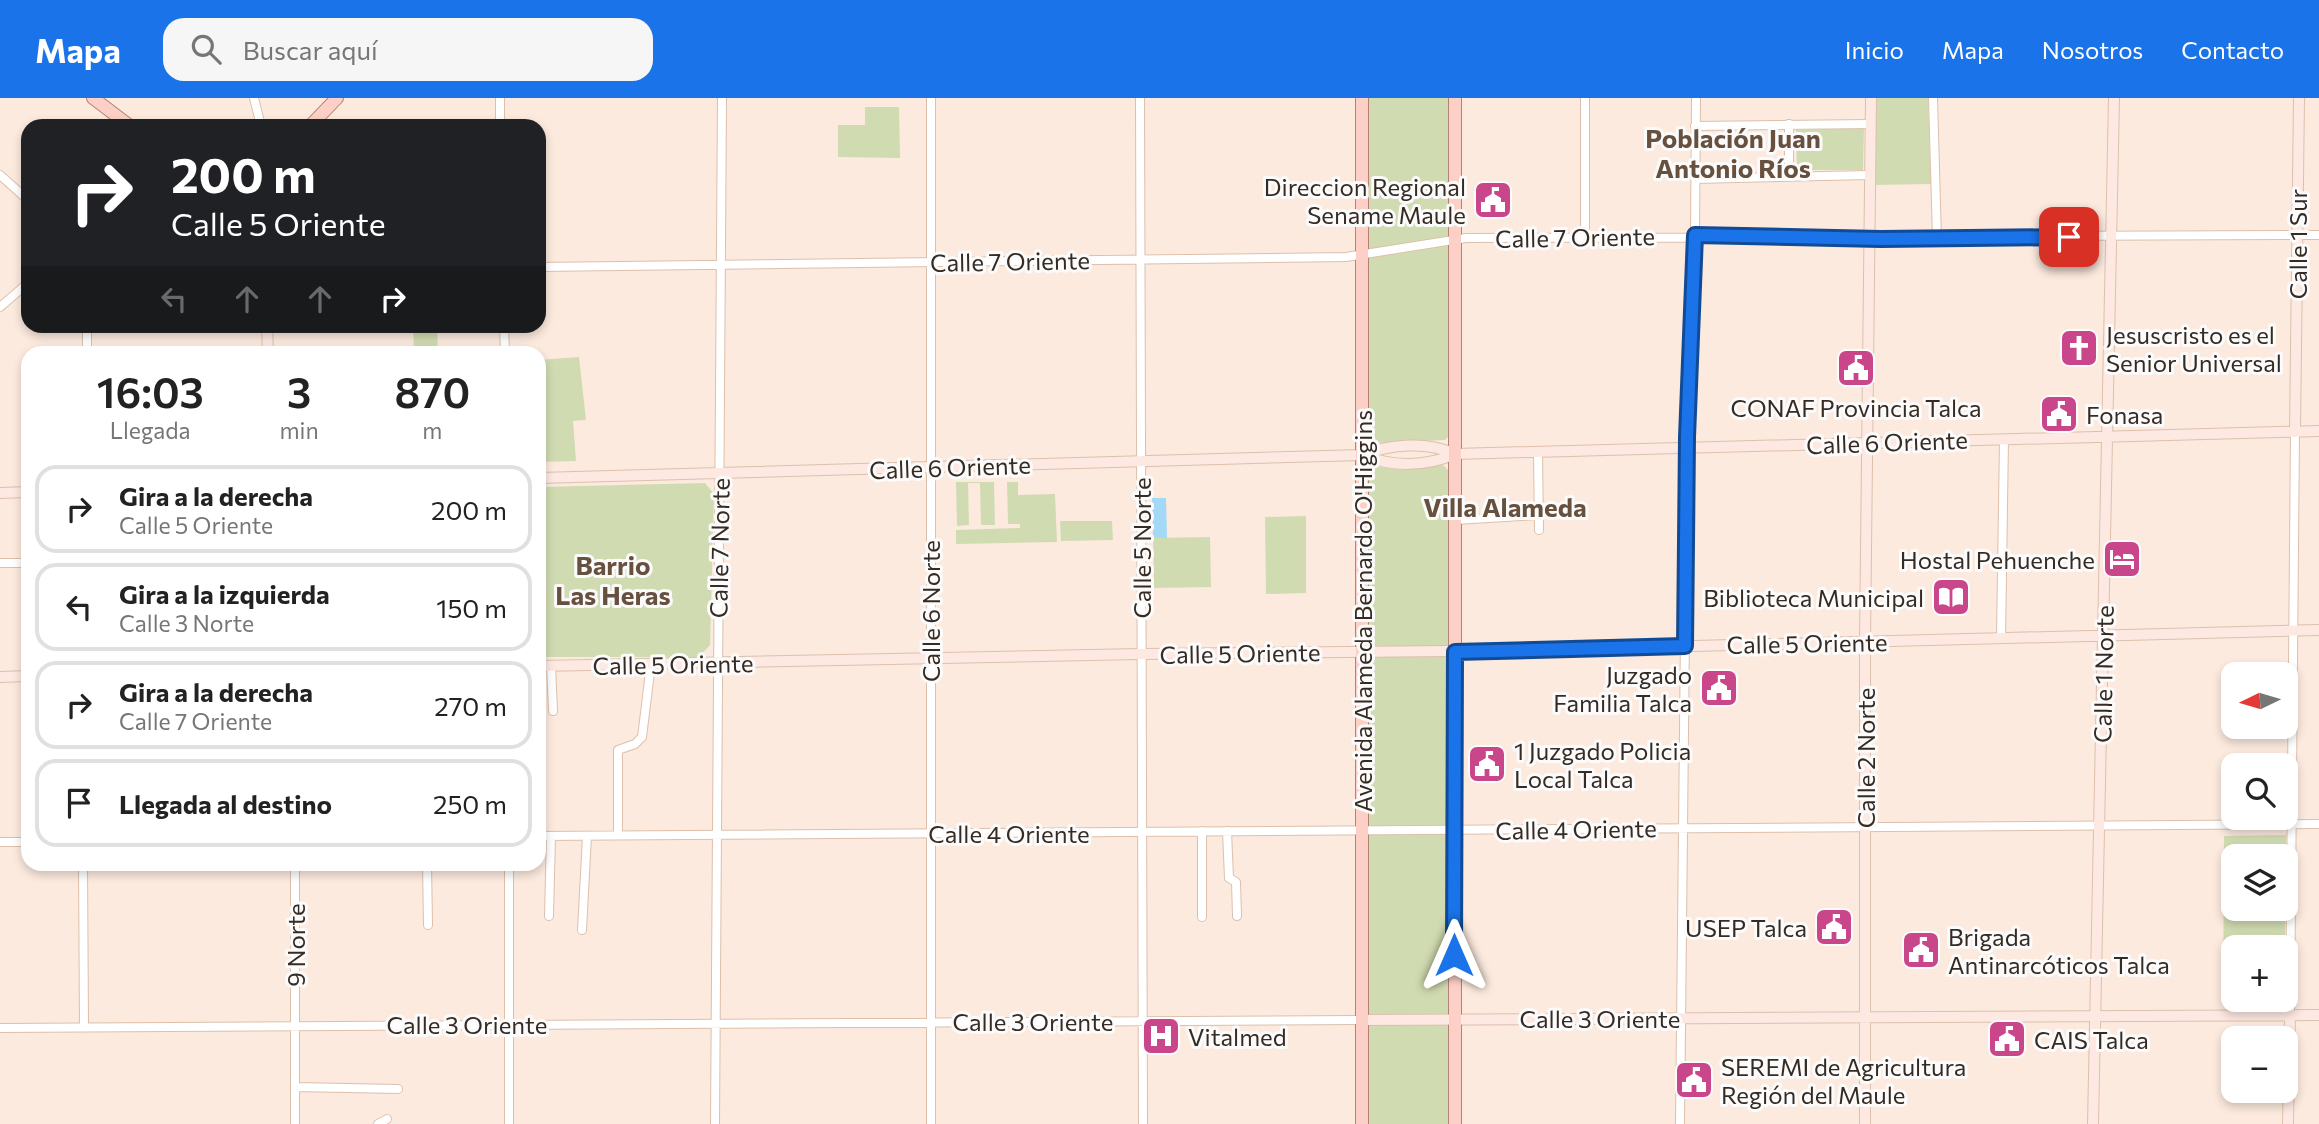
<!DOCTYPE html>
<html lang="es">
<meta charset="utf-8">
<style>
:root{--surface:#fff;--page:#f6f6f6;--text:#222;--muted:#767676;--line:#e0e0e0;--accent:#1a73e8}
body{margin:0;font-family:Commissioner,sans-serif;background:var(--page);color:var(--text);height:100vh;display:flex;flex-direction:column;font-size:26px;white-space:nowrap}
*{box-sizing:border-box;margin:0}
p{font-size:23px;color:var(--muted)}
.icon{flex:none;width:38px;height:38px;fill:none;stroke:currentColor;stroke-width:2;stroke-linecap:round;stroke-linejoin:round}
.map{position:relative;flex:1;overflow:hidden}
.side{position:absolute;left:21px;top:248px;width:525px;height:525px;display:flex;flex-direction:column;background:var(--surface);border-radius:21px;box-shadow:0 4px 10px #0003}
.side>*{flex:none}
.banner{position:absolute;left:21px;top:21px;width:525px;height:214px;border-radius:21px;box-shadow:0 4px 10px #0003;background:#202124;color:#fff;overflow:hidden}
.needle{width:46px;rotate:265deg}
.buttons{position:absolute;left:2221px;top:564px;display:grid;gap:14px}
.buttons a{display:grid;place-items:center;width:77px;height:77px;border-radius:14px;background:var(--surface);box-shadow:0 4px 10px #0003;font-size:35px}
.pin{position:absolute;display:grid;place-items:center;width:60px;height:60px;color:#fff;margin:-30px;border-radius:14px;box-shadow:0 4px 10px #0006}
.me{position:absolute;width:77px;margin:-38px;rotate:0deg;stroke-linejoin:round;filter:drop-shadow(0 0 5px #0008)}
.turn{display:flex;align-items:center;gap:24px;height:147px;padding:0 35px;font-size:32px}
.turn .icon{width:91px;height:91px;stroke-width:2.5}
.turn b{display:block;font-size:49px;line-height:60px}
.lanes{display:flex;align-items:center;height:66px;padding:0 35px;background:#0003;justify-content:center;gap:35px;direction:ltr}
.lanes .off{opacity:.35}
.eta{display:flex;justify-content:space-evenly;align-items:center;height:119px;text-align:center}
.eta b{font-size:42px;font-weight:600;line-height:49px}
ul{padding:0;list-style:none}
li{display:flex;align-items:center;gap:21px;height:88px;margin:0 14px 10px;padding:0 21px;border:4px solid var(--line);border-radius:21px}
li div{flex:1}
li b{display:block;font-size:26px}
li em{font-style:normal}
header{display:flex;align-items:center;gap:42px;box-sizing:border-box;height:98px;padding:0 35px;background:var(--accent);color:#fff}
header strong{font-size:33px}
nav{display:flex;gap:38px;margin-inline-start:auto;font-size:24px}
.search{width:490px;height:63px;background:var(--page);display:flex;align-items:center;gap:18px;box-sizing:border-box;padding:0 24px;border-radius:21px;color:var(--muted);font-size:26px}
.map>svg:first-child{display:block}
.green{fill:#d1dbb1}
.water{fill:#a3d8f7}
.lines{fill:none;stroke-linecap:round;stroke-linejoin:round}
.street-casing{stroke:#dcc0ac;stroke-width:10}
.secondary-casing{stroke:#dcc0ac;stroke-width:12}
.primary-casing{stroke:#b58274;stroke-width:14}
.street{stroke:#fff;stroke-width:8}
.secondary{stroke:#fee8e2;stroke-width:10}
.primary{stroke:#fcd0c6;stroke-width:12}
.route-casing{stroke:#114b97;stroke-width:18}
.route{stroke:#1a73e8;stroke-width:12}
.labels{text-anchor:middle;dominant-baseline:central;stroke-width:6;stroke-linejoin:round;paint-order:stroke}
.poi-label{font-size:24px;fill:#362b23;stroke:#fbfbfb;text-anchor:start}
.street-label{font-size:24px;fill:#362b23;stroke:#fbfbfb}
.neighbourhood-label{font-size:26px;font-weight:bold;fill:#68503f;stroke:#fbfbfb}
</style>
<header>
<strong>Mapa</strong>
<div class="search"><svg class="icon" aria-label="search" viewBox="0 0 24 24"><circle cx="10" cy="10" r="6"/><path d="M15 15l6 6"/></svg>Buscar aquí</div>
<nav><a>Inicio</a><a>Mapa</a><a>Nosotros</a><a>Contacto</a></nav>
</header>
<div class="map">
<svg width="2319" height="1026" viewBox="0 0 2319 1026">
<rect width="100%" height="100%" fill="#fceade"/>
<path class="green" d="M1367,0H1450L1449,338L1445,342L1372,345L1368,341Z
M1876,0H1928L1931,86L1874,87Z
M865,9H899L900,60L838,59V27H865Z
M1864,29L1863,72H1797L1796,32Z
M413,228H437L438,255H414Z
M579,259L586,322L573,323L576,363L539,364V262Z
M1443,367L1449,373L1450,1026H1367L1368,370L1371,368L1404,372Z
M956,384H994L995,427H981L980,385H968L969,427L957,428Z
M1007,384H1018V397L1055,396L1057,444L956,446V432L1020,430V426H1008Z
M705,385L714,396L710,547L699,559H539V389Z
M1306,418V495L1266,496L1265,419Z
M1060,423H1112L1113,442L1061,443Z
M1210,439L1211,489L1154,490L1153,440Z
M2286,737V805V758H2233V810H2285V849H2233V901H2284V907H2223L2224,738Z"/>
<path class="water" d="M1152,400H1166L1167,440H1153Z"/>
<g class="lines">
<defs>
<path id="street" d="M254,0L261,28
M500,0V28
M931,0V1026
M1140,0L1143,1026
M1933,0L1937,141
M1695,28L1871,26
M0,77L28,102
M1789,78V26
M1695,81L1869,77
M1585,139V0
M539,169L1346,159L1466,140L2319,137
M0,209L28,185
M87,228V256
M504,228L505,256
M1538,354L1539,432
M1456,422L1538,417
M0,465H28
M2001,541L2004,341
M551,568L553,613
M1227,733L1229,780L1236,784L1237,818
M618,737V652L635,646L642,639L651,566
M539,738L2319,726
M0,744H28
M83,766L84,928
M295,766V1026
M427,766L428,827
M549,818L551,738
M1202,819V733
M582,832L587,738
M2290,917L2295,333
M0,930L1362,922
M295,989L398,991
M378,1026L387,1021
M509,1026V766
M715,1026L722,0
M1680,1026L1687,339L1695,137L1696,0"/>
<path id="secondary" d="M267,228L268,256
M2295,333L2299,0
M1362,357C1392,369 1426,369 1455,356L2319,333
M539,380L1362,357C1391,346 1427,343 1455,356
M0,395L28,394
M539,568L1140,556L1541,552L2319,532
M0,579L28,578
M1362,922L2319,917
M1865,1026V544L1871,0
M2093,1026L2114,0
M2288,1026L2290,917"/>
<path id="primary" d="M93,0L130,28
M1362,0V1026
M310,28L337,0
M1455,1026V0"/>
</defs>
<use href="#street" class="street-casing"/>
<use href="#secondary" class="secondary-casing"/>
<use href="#primary" class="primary-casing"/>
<use href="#street" class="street"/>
<use href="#secondary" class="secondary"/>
<use href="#primary" class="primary"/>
</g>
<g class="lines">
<defs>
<path id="route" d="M1454,857L1455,554L1685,548L1687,339L1695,137L1881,141L2069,139"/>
</defs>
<use href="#route" class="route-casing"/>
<use href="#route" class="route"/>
</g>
<defs>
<symbol id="civic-square" viewBox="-11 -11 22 22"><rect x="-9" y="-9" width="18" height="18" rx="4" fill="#ca468b" stroke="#fbfbfb"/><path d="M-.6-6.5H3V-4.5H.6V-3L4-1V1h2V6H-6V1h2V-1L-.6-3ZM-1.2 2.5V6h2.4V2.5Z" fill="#fff"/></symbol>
<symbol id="church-square" viewBox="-11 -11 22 22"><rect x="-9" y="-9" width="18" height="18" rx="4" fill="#ca468b" stroke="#fbfbfb"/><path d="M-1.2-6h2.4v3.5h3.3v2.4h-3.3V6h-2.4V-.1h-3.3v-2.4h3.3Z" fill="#fff"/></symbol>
<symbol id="hotel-square" viewBox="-11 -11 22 22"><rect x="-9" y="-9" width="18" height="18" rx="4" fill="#ca468b" stroke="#fbfbfb"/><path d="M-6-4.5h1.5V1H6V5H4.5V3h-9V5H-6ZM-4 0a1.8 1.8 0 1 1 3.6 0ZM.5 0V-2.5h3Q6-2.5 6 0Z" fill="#fff"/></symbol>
<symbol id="library-square" viewBox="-11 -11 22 22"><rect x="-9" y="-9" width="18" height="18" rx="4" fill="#ca468b" stroke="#fbfbfb"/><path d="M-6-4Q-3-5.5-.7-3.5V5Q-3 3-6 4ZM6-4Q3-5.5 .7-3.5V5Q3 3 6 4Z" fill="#fff"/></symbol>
<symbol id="hospital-square" viewBox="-11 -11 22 22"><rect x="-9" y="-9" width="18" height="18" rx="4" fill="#ca468b" stroke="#fbfbfb"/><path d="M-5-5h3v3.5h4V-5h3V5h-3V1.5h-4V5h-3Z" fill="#fff"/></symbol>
</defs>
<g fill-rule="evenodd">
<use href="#civic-square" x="1471" y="80" width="44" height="44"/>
<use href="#church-square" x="2057" y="228" width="44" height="44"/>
<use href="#civic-square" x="1834" y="248" width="44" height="44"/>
<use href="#civic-square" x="2037" y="294" width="44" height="44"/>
<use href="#hotel-square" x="2100" y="439" width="44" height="44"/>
<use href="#library-square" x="1929" y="477" width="44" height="44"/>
<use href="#civic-square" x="1697" y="568" width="44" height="44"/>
<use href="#civic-square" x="1465" y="644" width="44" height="44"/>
<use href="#civic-square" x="1812" y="807" width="44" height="44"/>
<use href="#civic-square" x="1899" y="830" width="44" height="44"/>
<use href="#hospital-square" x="1139" y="916" width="44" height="44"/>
<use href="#civic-square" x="1985" y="919" width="44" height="44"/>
<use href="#civic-square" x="1672" y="960" width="44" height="44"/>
</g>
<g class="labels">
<g class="poi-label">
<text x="1466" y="88" text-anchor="end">Direccion Regional<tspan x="1466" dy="28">Sename Maule</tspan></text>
<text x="2106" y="236">Jesuscristo es el<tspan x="2106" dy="28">Senior Universal</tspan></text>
<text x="1856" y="309" text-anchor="middle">CONAF Provincia Talca</text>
<text x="2086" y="316">Fonasa</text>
<text x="2095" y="461" text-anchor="end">Hostal Pehuenche</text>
<text x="1924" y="499" text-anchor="end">Biblioteca Municipal</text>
<text x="1692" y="576" text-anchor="end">Juzgado<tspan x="1692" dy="28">Familia Talca</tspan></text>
<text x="1514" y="652">1 Juzgado Policia<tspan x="1514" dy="28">Local Talca</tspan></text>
<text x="1807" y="829" text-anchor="end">USEP Talca</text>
<text x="1948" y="838">Brigada<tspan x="1948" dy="28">Antinarcóticos Talca</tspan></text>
<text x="1188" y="938">Vitalmed</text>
<text x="2034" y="941">CAIS Talca</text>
<text x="1721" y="968">SEREMI de Agricultura<tspan x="1721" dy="28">Región del Maule</tspan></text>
</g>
<g class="street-label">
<text transform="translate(1575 139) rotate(-1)">Calle 7 Oriente</text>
<text transform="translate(2297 146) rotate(-90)">Calle 1 Sur</text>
<text transform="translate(1010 163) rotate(-1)">Calle 7 Oriente</text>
<text transform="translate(1887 344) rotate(-2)">Calle 6 Oriente</text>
<text transform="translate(950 369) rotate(-2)">Calle 6 Oriente</text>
<text transform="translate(719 450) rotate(-89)">Calle 7 Norte</text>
<text transform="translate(1141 450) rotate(-90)">Calle 5 Norte</text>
<text transform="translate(930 513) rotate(-90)">Calle 6 Norte</text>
<text transform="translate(1362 513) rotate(-90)">Avenida Alameda Bernardo O'Higgins</text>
<text transform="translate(1807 545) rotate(-1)">Calle 5 Oriente</text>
<text transform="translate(1240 555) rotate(-1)">Calle 5 Oriente</text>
<text transform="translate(673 566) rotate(-1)">Calle 5 Oriente</text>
<text transform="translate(2103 576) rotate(-89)">Calle 1 Norte</text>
<text transform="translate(1865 660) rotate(-90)">Calle 2 Norte</text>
<text transform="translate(1576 731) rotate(-1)">Calle 4 Oriente</text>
<text x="1009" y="735">Calle 4 Oriente</text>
<text transform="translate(295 847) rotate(-90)">9 Norte</text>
<text x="1600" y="920">Calle 3 Oriente</text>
<text x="1033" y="923">Calle 3 Oriente</text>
<text x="467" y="926">Calle 3 Oriente</text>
</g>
<g class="neighbourhood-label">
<text x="1733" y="39">Población Juan<tspan x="1733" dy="30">Antonio Ríos</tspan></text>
<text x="1505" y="408">Villa Alameda</text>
<text x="613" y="466">Barrio<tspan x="613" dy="30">Las Heras</tspan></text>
</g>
</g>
</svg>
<div class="buttons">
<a><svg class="needle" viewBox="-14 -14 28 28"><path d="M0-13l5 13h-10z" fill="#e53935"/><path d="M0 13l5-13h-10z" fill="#767676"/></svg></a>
<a><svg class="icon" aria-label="search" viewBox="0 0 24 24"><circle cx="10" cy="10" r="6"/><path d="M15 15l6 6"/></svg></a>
<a><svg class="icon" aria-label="layers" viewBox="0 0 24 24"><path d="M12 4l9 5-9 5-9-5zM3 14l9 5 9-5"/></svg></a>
<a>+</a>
<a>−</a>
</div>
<div class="pin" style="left:2069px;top:139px;background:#d93025"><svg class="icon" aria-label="arrive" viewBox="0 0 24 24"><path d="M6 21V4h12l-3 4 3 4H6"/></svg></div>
<svg class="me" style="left:1454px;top:857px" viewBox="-20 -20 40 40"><path d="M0-17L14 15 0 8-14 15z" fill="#1a73e8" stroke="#fff" stroke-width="4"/></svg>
<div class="banner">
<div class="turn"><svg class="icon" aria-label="right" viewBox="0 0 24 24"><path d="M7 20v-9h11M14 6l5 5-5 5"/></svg><div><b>200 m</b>Calle 5 Oriente</div></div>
<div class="lanes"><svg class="icon off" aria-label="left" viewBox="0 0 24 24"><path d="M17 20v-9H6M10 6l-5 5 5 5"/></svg><svg class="icon off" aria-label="ahead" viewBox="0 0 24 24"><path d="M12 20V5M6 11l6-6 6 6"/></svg><svg class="icon off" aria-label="ahead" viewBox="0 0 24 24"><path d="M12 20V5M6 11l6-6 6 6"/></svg><svg class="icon" aria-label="right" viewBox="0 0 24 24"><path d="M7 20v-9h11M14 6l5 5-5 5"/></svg></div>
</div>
<section class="side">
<div class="eta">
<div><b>16:03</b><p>Llegada</p></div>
<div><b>3</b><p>min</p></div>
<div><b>870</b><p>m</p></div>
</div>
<ul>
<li><svg class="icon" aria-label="right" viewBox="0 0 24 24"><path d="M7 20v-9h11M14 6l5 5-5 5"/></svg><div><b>Gira a la derecha</b><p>Calle 5 Oriente</p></div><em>200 m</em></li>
<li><svg class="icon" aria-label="left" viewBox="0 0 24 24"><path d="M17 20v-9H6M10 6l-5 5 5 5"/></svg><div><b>Gira a la izquierda</b><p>Calle 3 Norte</p></div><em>150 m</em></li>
<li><svg class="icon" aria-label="right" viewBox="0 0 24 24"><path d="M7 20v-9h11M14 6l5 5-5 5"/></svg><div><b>Gira a la derecha</b><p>Calle 7 Oriente</p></div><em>270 m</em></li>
<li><svg class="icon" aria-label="arrive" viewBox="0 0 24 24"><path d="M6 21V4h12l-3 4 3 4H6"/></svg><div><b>Llegada al destino</b></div><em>250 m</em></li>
</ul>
</section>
</div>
